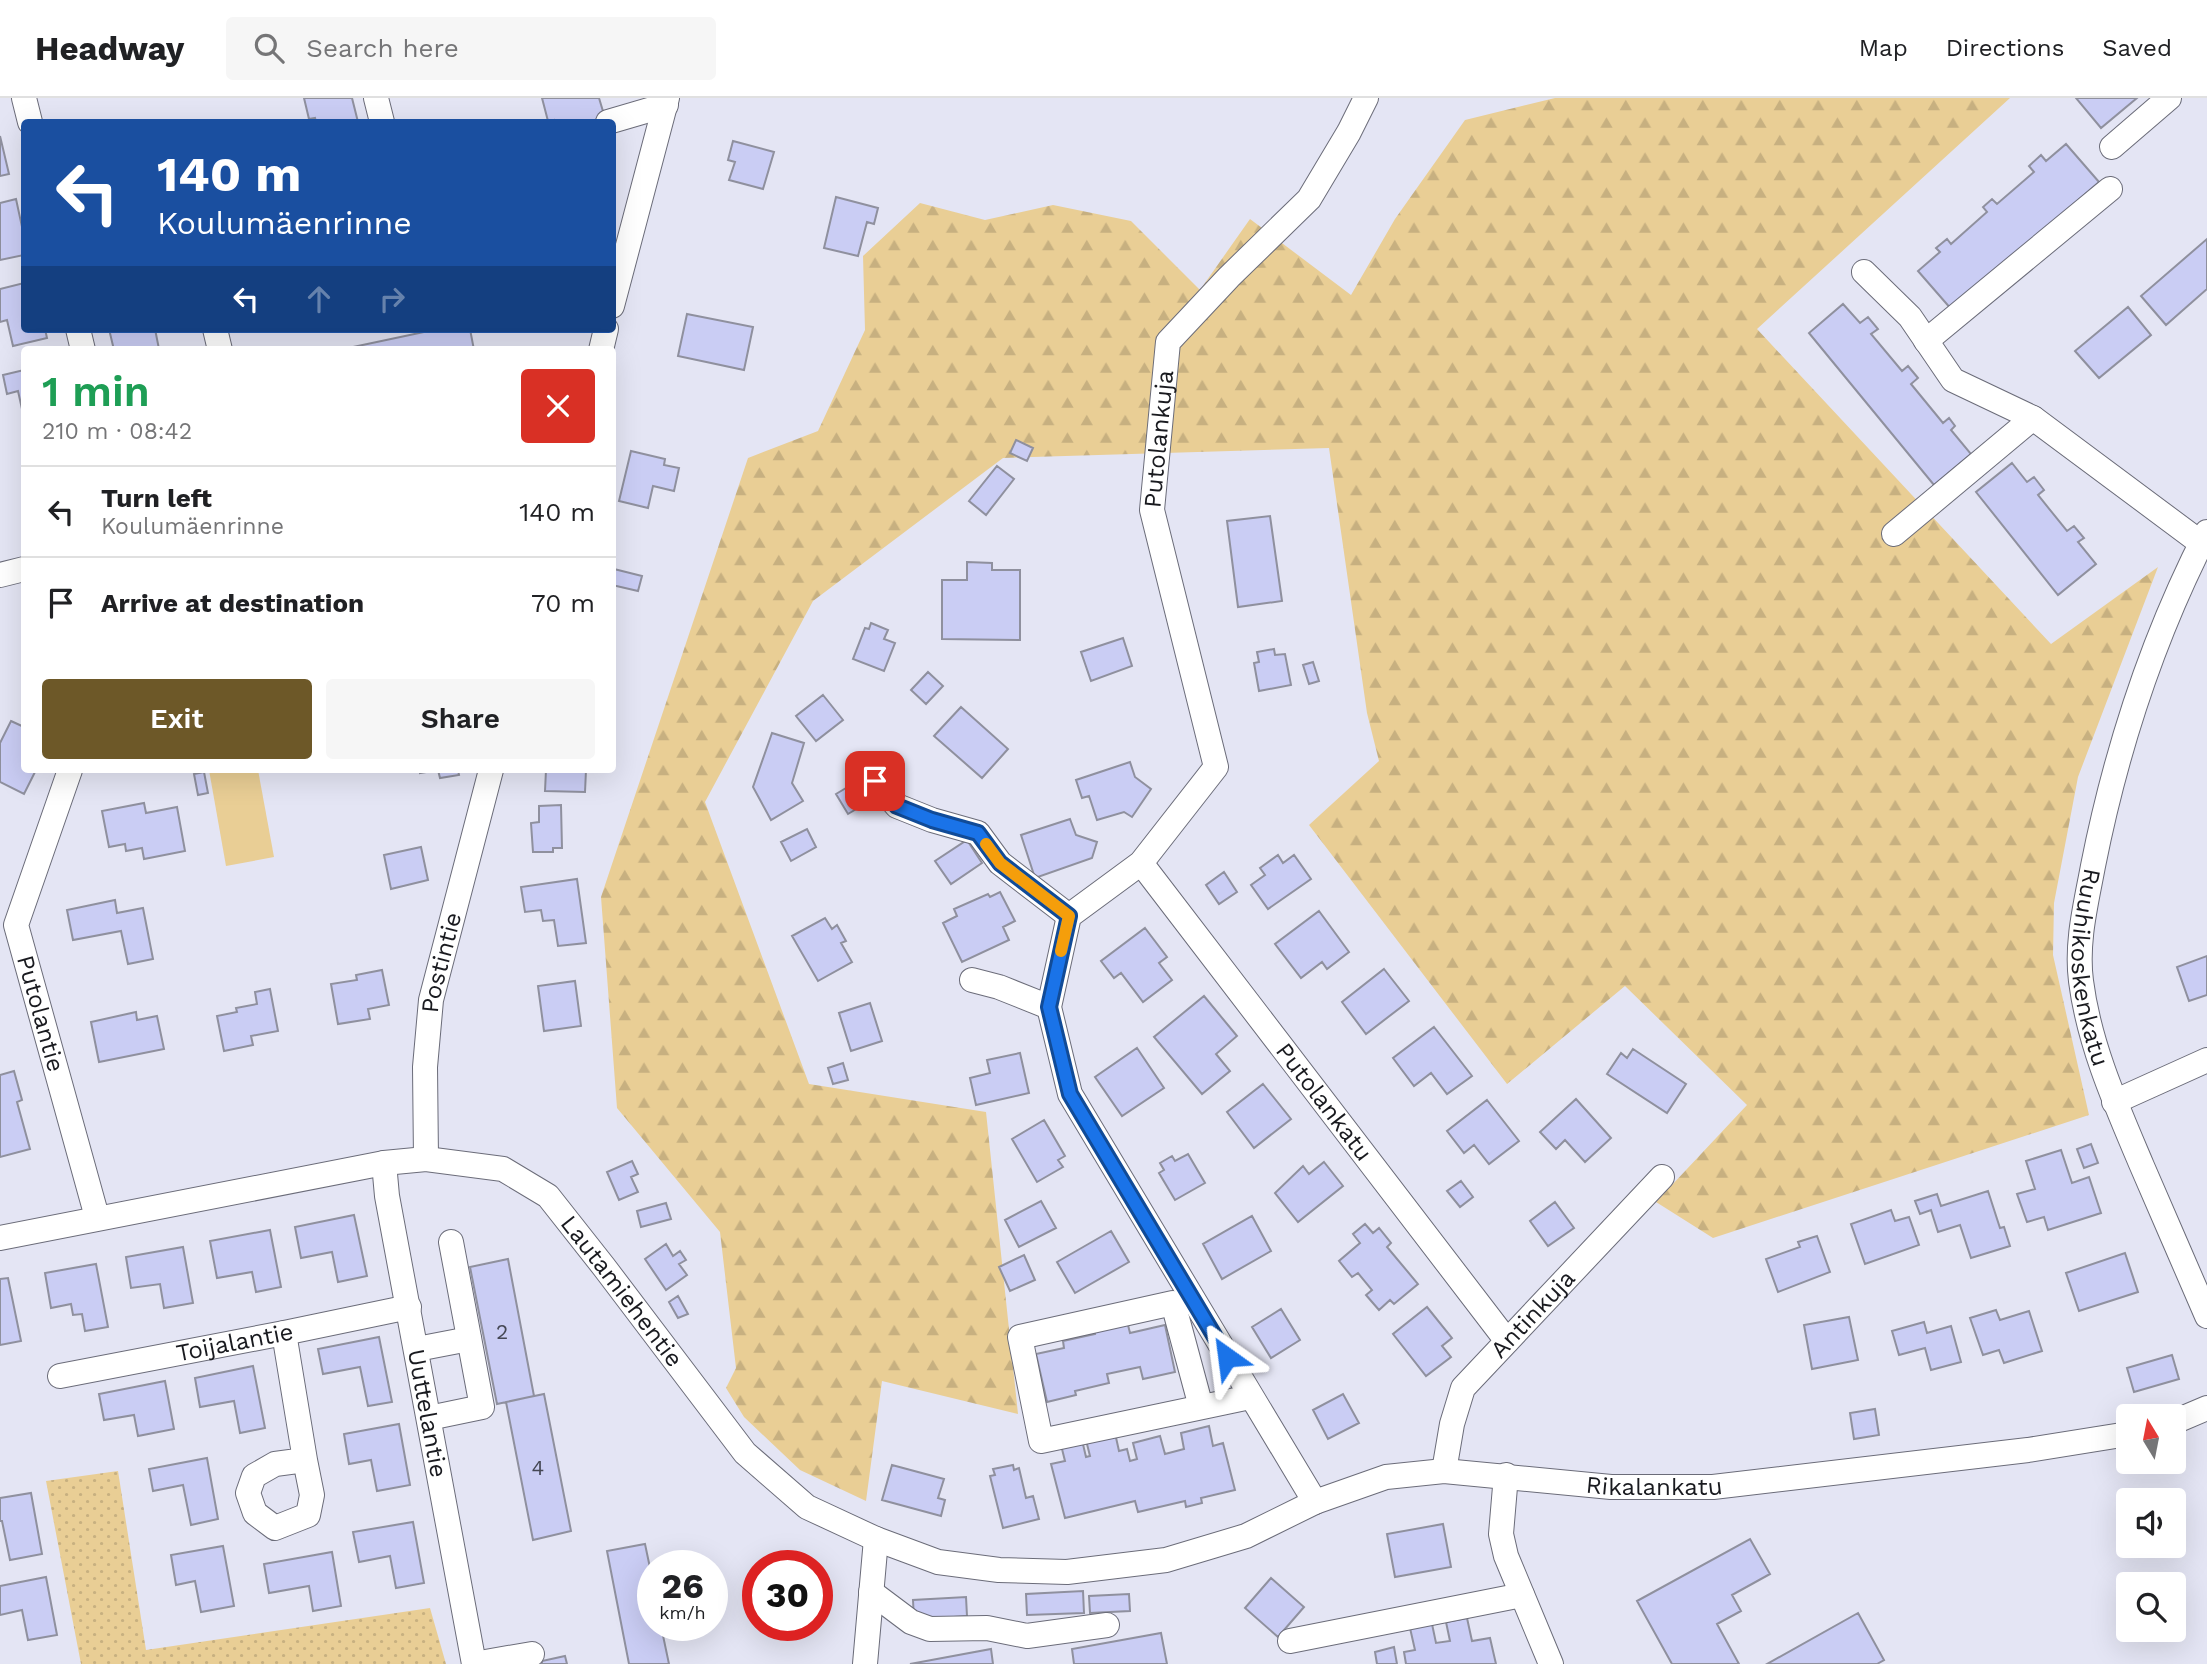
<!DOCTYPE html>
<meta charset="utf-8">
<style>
:root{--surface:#fff;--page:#f6f6f6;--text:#202124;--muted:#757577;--line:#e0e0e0;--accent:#6d5828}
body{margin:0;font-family:"Work Sans",sans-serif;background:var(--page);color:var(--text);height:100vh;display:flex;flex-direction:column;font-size:26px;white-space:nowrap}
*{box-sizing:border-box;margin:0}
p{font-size:23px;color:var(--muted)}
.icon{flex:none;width:38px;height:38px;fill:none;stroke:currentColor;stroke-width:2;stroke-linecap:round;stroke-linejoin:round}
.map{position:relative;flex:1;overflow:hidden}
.details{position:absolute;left:21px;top:248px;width:595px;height:427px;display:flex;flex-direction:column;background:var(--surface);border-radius:7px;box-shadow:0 7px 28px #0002}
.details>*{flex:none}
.banner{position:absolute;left:21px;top:21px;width:595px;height:214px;border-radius:7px;box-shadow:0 7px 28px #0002;background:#1a4fa0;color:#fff;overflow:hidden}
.needle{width:46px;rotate:350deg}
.controls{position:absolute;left:2116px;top:1306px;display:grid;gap:14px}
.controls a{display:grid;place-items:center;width:70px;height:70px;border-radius:7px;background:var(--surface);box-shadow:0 7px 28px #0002;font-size:35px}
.speed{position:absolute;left:637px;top:1452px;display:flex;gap:14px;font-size:35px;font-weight:700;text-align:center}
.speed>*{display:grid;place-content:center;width:91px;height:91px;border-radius:50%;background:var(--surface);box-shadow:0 7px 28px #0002;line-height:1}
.speed small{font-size:18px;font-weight:400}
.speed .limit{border:10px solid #d22;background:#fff;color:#111}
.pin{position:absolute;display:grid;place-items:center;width:60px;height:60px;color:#fff;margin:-30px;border-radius:14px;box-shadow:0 4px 10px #0006}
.me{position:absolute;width:77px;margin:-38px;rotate:329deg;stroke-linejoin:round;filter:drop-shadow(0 0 5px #0008)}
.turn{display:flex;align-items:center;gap:24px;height:147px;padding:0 21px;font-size:32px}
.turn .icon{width:91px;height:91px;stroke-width:2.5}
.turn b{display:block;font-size:49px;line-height:60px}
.lanes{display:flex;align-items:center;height:66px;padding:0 21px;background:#0003;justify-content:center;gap:35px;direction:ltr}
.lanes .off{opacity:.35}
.round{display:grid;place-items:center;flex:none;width:74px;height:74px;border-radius:7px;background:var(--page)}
.headline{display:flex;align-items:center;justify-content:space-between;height:119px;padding:0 21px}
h1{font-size:42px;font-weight:600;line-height:52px;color:#1e9e55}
.button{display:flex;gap:14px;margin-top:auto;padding:14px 21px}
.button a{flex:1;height:80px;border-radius:7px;background:var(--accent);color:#fff;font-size:28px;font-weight:600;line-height:80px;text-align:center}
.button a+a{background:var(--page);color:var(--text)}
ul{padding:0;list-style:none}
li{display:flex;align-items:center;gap:21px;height:91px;padding:0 21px;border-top:2px solid var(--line)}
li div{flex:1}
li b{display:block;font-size:26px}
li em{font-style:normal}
header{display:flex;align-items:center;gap:42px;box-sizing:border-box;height:98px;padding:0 35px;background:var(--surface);border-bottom:2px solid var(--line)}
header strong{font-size:33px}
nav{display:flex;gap:38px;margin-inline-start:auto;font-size:24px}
.search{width:490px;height:63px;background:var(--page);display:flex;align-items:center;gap:18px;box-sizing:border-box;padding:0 24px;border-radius:7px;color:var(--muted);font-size:26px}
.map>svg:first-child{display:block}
.grass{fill:#e9ce95}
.forest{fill:url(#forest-firs)}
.park{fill:url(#park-dots)}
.building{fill:#cacdf4;stroke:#8f909e;stroke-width:2}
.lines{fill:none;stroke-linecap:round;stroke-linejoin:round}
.minor-casing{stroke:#6b6c79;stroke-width:26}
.minor{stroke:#fff;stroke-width:24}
.route-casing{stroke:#114b97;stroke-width:18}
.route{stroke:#1a73e8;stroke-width:12}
.slow{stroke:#f59e0b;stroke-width:12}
.labels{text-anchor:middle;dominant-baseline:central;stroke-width:5;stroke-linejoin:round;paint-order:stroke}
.number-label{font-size:21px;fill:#454754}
.street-label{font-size:24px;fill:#191a1f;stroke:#f1f2fe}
</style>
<header>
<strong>Headway</strong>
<div class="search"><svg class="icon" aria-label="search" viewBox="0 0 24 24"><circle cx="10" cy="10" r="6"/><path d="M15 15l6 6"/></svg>Search here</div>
<nav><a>Map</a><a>Directions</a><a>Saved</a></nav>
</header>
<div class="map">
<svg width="2207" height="1566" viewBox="0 0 2207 1566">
<defs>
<pattern id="forest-firs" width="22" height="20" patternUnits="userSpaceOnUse" patternTransform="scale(1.75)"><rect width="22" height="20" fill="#e9ce95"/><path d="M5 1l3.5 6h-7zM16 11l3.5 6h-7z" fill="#c7b080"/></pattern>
<pattern id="park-dots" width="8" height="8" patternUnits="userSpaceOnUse" patternTransform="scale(1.75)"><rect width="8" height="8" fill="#e9ce95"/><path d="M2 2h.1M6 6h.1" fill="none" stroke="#c7b080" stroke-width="1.8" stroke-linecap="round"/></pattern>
</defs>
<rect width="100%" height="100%" fill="#e4e5f4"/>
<path class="grass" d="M209,672H258L274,759L226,768Z"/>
<path class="forest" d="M1555,0H2010L1757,231L2051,546L2158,469L2078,679L2054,805L2053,857L2089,1017L1713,1140L1656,1104L1747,1007L1625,888L1507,986L1309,727L1379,663L1367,615L1329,350L1003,360L813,503L705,704L809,986L986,1014L1018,1316L882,1283L866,1403L800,1372L744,1319L726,1290L736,1270L720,1134L617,1010L601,799L748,360L818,333L865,232L863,158L920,105L985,122L1053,107L1131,123L1200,192L1250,121L1351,197L1395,121L1465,22Z"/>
<path class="park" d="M118,1373L146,1552L430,1510L446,1566H81L46,1383Z"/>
<path class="building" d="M304,0H352L358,24H316L315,20L309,21Z
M542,0H599L605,20L587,24H554V22L548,23Z
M2076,0H2137L2101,30Z
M0,38L9,76L0,78Z
M733,43L774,54L763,91L729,82L735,64L728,62Z
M2066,46L2099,84L1952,212L1918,173L1940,154L1936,150L1947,141L1951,146L1987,114L1983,109L1992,101L1997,106L2034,74L2029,68L2041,57L2046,63Z
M836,99L878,110L874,126L867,124L858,158L824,150Z
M16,101L24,138V157L0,162V105Z
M2207,141V191L2166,227L2141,198Z
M24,185V231H45L47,240L13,248L7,222L0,224V191Z
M1843,206L1860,225L1868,219L1878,231L1871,236L1902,273L1908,268L1918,280L1911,286L1943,325L1949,320L1955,328L1951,332L1971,356L1934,387L1809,235Z
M2128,209L2151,237L2099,280L2075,253Z
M687,216L753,229L744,272L678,258Z
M109,231H155L159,251L114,252Z
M438,231H470L474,252H339Z
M24,272V320L18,293L7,296L3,277Z
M1016,342L1033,350L1027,363L1010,355Z
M631,353L665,361L664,367L679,370L674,393L653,388L648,410L619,403Z
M2012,365L2027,384L2034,379L2044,392L2038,397L2067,433L2074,428L2084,440L2078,444L2096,466L2058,497L1976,394Z
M997,368L1014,381L986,417L969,403Z
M1270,418L1282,503L1238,509L1227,423Z
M967,464L992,465V472H1020V542L942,541V482H967Z
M614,471L642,478L638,493L612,487Z
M871,525L888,532L884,541L895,545L884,573L853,561L865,530L869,531Z
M1123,540L1132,568L1091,583L1081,554Z
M1274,551L1275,557L1285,556L1291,587L1259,593L1254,565L1259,564L1257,554Z
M1313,564L1319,583L1309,586L1303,567Z
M928,574L943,588L926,606L911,592Z
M823,597L843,622L816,643L796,618Z
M961,609L1008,651L982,680L934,638Z
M11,623L24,629V672H36L24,696L0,684V645Z
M772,635L804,645L792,685L803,703L771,722L753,689Z
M1130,664L1135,679L1151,691L1132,719L1124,714L1097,722L1089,698L1082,700L1076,682Z
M420,672H458L459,677L440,680L438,672L420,675Z
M546,672H586L585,694L545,693Z
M204,674L208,695L198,697L194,676Z
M861,681L873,701L848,716L836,696Z
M144,705L146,715L177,709L185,753L144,761L142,750L126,753L125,746L109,749L102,713Z
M561,707L562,750H553V754H533L531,725L539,724V708Z
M1070,721L1076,737L1097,744L1092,760L1035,780L1021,737Z
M807,731L816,749L791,763L781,744Z
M967,742L982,765L951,786L935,763Z
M421,749L428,782L391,791L384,757Z
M1278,757L1283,765L1294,757L1311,781L1268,811L1251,787L1265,777L1260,770Z
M1224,774L1237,794L1219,806L1206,787Z
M577,781L586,845L558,848L554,822L543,823L541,812L525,814L521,789Z
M1000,794L1015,823L1003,829L1009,842L962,864L943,825L957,818L954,811L988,796L990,799Z
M115,802L117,815L143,810L153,861L128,866L121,833L73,842L67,812Z
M1319,813L1349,854L1327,871L1322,864L1301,880L1275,846Z
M825,820L832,831L837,827L846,843L841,845L852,864L818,883L792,838Z
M1145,830L1167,859L1159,865L1172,882L1143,904L1121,875L1114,880L1101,863Z
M2207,858V897L2189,903L2177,869Z
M1384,871L1409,903L1366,936L1342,904Z
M382,872L389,907L368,911L370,921L338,926L331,886L357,882L356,877Z
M575,883L581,928L544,933L538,888Z
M270,891L278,933L251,938L253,947L224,953L217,918L237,914L236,910L257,906L255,894Z
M1204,898L1237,938L1216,956L1230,973L1202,996L1154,939Z
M870,905L882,943L851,953L839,915Z
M136,914L137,922L157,918L164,951L99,964L91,924Z
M1434,929L1472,978L1447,996L1431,975L1414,988L1393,960Z
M1137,950L1164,990L1122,1018L1095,979Z
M1633,951L1686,986L1667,1015L1607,976L1621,955L1627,960Z
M1020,955L1029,995L976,1007L970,980L990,975L987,962Z
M843,965L848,982L833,986L828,970Z
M14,973L22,1002L17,1004L30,1051L0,1059V977Z
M1263,986L1291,1021L1254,1050L1227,1014Z
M1576,1001L1611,1040L1585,1064L1565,1042L1556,1051L1540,1034Z
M1487,1002L1519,1043L1489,1066L1474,1047L1464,1055L1447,1033Z
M1044,1022L1065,1058L1058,1062L1063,1069L1037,1084L1012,1041Z
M2091,1046L2098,1065L2084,1070L2077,1051Z
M2061,1052L2072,1085L2089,1079L2101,1115L2048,1132L2044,1119L2027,1124L2017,1096L2035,1091L2026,1063Z
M1188,1056L1205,1085L1175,1102L1159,1075L1164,1072L1160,1065L1172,1058L1175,1063Z
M632,1063L638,1076L631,1079L638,1094L619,1102L607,1074Z
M1324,1064L1343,1088L1298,1124L1275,1095L1303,1068L1309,1076Z
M1461,1083L1473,1099L1460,1109L1447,1093Z
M1988,1093L2000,1130L2004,1129L2010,1148L1971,1160L1960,1127L1938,1134L1931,1112L1920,1116L1915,1103L1937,1096L1941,1108Z
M1041,1103L1056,1130L1019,1149L1005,1122Z
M1555,1104L1574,1130L1548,1148L1530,1123Z
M666,1105L671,1121L641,1129L637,1113Z
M1891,1112L1895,1123L1909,1119L1919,1147L1865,1166L1851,1126Z
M354,1117L367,1178L338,1184L332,1154L301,1160L295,1129Z
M1252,1118L1271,1153L1222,1181L1203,1146Z
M1365,1126L1373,1135L1379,1130L1391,1145L1387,1149L1418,1186L1394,1206L1390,1202L1379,1212L1366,1197L1372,1192L1358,1175L1352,1179L1339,1163L1360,1145L1353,1136Z
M270,1132L281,1189L256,1194L252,1174L217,1180L210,1143Z
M1111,1133L1129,1164L1075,1195L1057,1164Z
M1817,1138L1830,1174L1778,1194L1766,1161L1800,1149L1798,1144Z
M666,1146L673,1158L680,1153L686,1162L679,1166L687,1177L666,1192L645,1161Z
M183,1149L193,1205L164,1210L160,1186L131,1190L126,1159Z
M2125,1155L2138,1194L2079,1213L2066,1175Z
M1024,1157L1035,1182L1010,1193L999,1169Z
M508,1161L534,1298L497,1306L470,1169Z
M96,1166L108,1229L85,1233L82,1216L73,1217L71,1206L51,1210L45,1175Z
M8,1180L21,1243L0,1247V1181Z
M678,1198L688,1216L678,1220L669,1204Z
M1427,1209L1452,1240L1442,1248L1451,1259L1426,1278L1393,1236Z
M1281,1211L1300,1242L1271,1260L1252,1229Z
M1996,1212L2000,1222L2029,1213L2042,1253L2004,1265L1999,1252L1983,1257L1970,1220Z
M1849,1219L1858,1262L1812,1271L1804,1227Z
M1127,1223L1130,1235L1165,1227L1175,1274L1143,1281L1140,1269L1107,1276L1109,1285L1075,1293L1076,1297L1047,1304L1036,1256L1064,1250L1063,1243L1095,1236L1094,1230Z
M1924,1224L1927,1235L1951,1228L1961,1264L1931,1272L1925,1250L1899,1257L1892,1233Z
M379,1239L392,1304L368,1308L360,1269L323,1276L318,1251Z
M2172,1257L2179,1281L2134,1294L2127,1270Z
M253,1268L265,1330L240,1335L234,1303L200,1309L195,1280Z
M165,1283L174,1331L138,1338L134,1317L104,1322L99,1296Z
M544,1296L571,1433L533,1442L506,1304Z
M1343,1296L1359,1325L1328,1341L1313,1312Z
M1875,1311L1879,1337L1854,1341L1850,1315Z
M399,1326L410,1387L377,1393L371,1362L349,1366L344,1336Z
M1209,1328L1213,1348L1223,1345L1235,1392L1201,1400L1202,1405L1186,1409L1185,1403L1138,1414L1135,1403L1065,1420L1051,1366L1065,1363L1061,1347L1082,1342L1086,1359L1090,1358L1086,1342L1115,1335L1119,1353L1127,1351L1130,1363L1137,1361L1133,1345L1160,1338L1165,1356L1184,1351L1181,1335Z
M207,1360L218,1421L191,1427L183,1387L153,1393L149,1371Z
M892,1367L944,1381L938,1400L945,1402L941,1418L882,1402Z
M1013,1367L1014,1372L1019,1370L1026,1400L1033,1398L1039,1421L1003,1430L990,1378L995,1377L993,1371Z
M31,1395L42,1456L10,1462L2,1423H0V1400Z
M413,1424L424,1485L396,1490L390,1458L359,1464L353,1434Z
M1443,1426L1451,1469L1395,1479L1387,1436Z
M1750,1441L1770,1476L1732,1497L1741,1513L1717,1526L1739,1566H1672L1637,1503Z
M645,1446L653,1484V1528H661L669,1566H629L607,1453Z
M223,1448L234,1508L201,1514L195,1483L176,1487L171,1457Z
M332,1454L341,1508L313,1513L309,1488L269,1495L264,1466Z
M46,1479L57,1537L28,1542L22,1512L0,1517V1488Z
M1271,1480L1304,1509L1278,1539L1245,1510Z
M1083,1493L1084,1515L1027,1517L1026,1496Z
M1129,1496L1130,1513L1090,1515L1089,1498Z
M966,1499L967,1518L914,1522L913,1502Z
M1858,1515L1884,1562L1877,1566H1767Z
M1467,1520L1472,1543L1490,1540L1496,1566H1406L1404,1554L1415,1552L1410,1530L1432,1526L1436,1545L1450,1543L1446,1524Z
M1161,1535L1167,1566H1074L1072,1551Z
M1394,1549L1397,1566H1377L1375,1554Z
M991,1551L993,1566H910Z
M565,1558L567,1566H542V1563Z"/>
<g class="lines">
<defs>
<g id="minor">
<path d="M24,0L30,24"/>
<path d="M376,0L382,24"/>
<path d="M608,24L666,7"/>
<path d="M2112,49L2169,0"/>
<path d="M1864,174L1910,219L1953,282L2033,320L1894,436"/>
<path d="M612,208L667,0"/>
<path d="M78,231L83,252"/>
<path d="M215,231L220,252"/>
<path d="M1926,243L2110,91"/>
<path d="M601,252L606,231"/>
<path d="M2033,320L2201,445"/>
<path id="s1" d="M2207,434C2153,539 2116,652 2093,768C2086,806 2076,844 2081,883C2089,947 2117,1009 2142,1068C2164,1118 2185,1168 2207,1218"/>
<path d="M0,477L24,471"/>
<path id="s2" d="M70,672L16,827L97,1119"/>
<path d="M875,683L897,708L932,722L978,735L1000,765L1069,818"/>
<path id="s3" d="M1141,765L1507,1243"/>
<path d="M972,882L999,889L1049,909"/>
<path d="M2114,1004L2207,962"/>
<path id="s4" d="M426,1061L425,969L431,902L491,672"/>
<path id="s5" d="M384,1065L387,1098L474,1566"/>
<path id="s6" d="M0,1140L384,1065L426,1061L503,1071L548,1098L604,1169L745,1355L807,1409L876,1441L938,1464L999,1472L1067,1474L1166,1462L1246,1438L1315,1404L1386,1379L1444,1373L1611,1389H1713L2028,1352L2128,1336"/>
<path d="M284,1235L305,1362L275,1366L254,1378L248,1395L255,1415L275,1430L308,1417L312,1397L305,1362"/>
<path d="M417,1251L469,1241"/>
<path id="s7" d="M60,1278L284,1235L409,1209"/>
<path d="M1201,1309L1173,1205L1020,1239L1041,1343L1250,1299"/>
<path d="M429,1320L482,1309L451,1144"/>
<path d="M2174,1324L2207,1310"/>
<path id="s8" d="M1444,1373L1452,1326L1463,1290L1662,1079"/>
<path d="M1506,1377L1501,1436L1506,1458L1551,1566"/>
<path id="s9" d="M1315,1404L1070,996L1049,909L1069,818L1141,765L1216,669L1152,412L1168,244L1229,179L1309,101L1349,34L1366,0"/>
<path d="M871,1494L911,1524L930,1531L987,1530L1027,1538L1107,1527"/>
<path d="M1290,1543L1522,1497"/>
<path d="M474,1566L532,1556"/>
<path d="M865,1566L876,1441"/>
</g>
</defs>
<use href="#minor" class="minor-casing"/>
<use href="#minor" class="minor"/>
</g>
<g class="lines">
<defs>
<path id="route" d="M875,683L897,708L932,722L978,735L1000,765L1069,818L1049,909L1070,996L1227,1259"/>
</defs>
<use href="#route" class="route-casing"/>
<use href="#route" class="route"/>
<path class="slow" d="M986,746L1000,765L1069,818L1061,853"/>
</g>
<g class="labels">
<g class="number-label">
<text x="502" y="1233">2</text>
<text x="538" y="1369">4</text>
</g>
<g class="street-label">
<text stroke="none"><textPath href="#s9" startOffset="1206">Putolankuja</textPath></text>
<text stroke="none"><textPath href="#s4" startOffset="198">Postintie</textPath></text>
<text stroke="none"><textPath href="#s1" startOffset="457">Ruuhikoskenkatu</textPath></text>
<text stroke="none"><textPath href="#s2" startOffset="256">Putolantie</textPath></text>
<text stroke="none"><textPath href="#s3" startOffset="301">Putolankatu</textPath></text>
<text stroke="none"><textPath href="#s6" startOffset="684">Lautamiehentie</textPath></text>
<text stroke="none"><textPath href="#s8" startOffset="187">Antinkuja</textPath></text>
<text stroke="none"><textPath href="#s7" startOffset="178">Toijalantie</textPath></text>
<text stroke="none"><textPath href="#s5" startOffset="254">Uuttelantie</textPath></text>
<text stroke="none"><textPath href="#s6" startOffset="1846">Rikalankatu</textPath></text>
</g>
</g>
</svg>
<div class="controls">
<a><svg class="needle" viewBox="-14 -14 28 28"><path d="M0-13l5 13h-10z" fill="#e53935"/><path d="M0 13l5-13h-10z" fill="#757577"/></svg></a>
<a><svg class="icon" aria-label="sound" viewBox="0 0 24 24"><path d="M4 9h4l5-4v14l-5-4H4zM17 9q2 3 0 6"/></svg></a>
<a><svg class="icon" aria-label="search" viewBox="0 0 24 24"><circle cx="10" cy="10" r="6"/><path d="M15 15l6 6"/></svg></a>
</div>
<div class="speed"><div>26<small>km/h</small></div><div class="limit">30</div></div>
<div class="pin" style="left:875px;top:683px;background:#d93025"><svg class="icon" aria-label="arrive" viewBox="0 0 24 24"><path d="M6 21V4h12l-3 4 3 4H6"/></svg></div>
<svg class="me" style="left:1227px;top:1259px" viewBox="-20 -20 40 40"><path d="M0-17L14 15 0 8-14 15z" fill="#1a73e8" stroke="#fff" stroke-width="4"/></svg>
<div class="banner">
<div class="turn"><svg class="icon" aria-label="left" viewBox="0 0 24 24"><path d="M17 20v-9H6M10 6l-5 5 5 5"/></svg><div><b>140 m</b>Koulumäenrinne</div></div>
<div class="lanes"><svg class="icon" aria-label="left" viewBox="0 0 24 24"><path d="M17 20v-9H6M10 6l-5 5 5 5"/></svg><svg class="icon off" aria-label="ahead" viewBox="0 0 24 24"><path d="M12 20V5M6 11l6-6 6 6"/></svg><svg class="icon off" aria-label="right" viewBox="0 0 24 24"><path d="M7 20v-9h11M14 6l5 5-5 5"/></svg></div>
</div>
<section class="details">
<div class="headline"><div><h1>1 min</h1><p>210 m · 08:42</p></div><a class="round" style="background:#d93025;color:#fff"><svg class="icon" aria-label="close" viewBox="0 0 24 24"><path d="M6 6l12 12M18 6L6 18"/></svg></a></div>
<ul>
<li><svg class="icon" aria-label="left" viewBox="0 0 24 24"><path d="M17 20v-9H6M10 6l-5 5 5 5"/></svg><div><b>Turn left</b><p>Koulumäenrinne</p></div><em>140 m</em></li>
<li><svg class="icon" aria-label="arrive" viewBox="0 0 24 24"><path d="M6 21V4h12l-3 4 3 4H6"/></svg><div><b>Arrive at destination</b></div><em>70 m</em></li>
</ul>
<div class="button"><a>Exit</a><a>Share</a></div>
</section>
</div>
